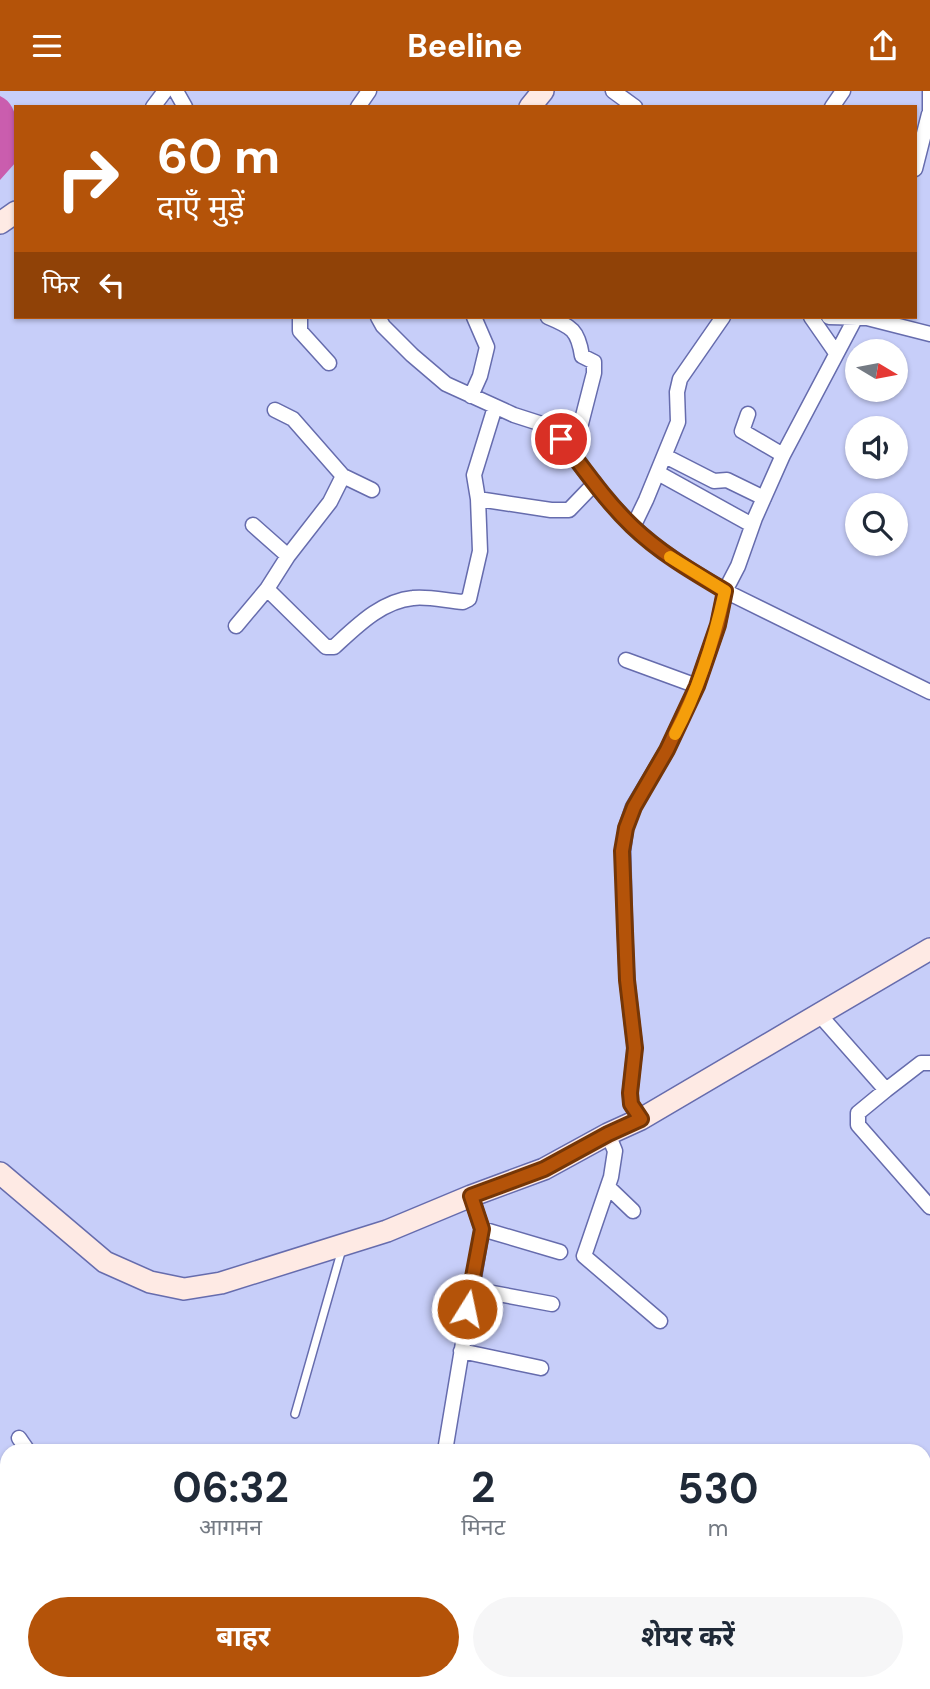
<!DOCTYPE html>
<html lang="hi">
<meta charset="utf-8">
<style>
:root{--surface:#fff;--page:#f6f6f7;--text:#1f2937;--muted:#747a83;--accent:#b45309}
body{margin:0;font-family:"DM Sans","Noto Sans Devanagari",sans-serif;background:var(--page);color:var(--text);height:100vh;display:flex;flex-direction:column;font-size:26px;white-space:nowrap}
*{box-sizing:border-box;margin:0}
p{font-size:23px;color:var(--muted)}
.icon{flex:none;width:38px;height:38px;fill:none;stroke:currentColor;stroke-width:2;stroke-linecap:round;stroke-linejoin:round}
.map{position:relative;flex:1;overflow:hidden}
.drawer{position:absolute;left:0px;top:1353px;width:931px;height:247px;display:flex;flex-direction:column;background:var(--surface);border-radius:21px 21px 0 0;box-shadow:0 2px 5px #0004}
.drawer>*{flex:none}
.banner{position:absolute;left:14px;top:14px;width:903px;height:214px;border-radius:0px;box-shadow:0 2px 5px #0004;background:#b45309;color:#fff;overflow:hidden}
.needle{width:46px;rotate:100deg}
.controls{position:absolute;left:845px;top:248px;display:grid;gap:14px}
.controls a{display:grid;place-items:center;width:63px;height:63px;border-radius:50%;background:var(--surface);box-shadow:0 2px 5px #0004;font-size:35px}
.pin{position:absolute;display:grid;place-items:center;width:60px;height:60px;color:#fff;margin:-30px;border:4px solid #fff;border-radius:50%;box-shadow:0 2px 7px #0007}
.me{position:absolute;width:77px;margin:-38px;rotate:10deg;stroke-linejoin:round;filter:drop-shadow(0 0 5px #0008)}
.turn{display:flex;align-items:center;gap:24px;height:147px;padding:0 28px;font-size:32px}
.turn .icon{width:91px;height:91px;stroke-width:2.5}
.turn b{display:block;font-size:49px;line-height:60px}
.then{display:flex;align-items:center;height:66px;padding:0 28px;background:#0003;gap:14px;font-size:26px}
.eta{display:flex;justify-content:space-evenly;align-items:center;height:119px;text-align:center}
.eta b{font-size:42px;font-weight:700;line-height:49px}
.primary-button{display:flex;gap:14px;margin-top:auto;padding:14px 28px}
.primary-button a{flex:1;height:80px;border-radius:42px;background:var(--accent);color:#fff;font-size:28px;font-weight:700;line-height:80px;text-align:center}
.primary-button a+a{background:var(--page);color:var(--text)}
header{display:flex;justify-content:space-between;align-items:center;height:91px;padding:0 28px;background:var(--accent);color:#fff;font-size:32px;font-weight:700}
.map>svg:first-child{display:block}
.water{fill:#ca5dae}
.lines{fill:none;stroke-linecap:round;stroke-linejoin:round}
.service-casing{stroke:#666cad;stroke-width:10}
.minor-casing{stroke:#666cad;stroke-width:17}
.secondary-casing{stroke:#666cad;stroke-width:24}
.service{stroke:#fff;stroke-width:7}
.minor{stroke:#fff;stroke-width:14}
.secondary{stroke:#feeae4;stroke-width:21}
.route-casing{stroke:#753606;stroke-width:18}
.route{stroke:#b45309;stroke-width:12}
.slow{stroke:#f59e0b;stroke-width:12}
</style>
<header><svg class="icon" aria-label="menu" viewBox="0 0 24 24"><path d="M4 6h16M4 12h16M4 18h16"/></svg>Beeline<svg class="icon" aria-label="share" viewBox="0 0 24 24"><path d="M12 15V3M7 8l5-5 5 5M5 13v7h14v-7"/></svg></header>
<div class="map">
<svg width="930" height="1598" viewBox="0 0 930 1598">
<rect width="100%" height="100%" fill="#c7cef9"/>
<path class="water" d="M0,5C23,15 16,49 16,71L0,89Z"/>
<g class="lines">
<defs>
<path id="service" d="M295,1323L342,1158"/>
<path id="minor" d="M176,0L185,16
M613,0L635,16
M153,16L165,0
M358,16L369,0
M832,16L843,0
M930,30V0
M915,78L929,23
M300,226V240L329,272
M378,226L383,235L412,264L446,293L514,324L542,333L560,348L605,406L633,436L658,457L689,478L725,500L930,601
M548,226C572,236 578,239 582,265L594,271V282L573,364
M811,226L836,262
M829,226L867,227L930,243
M471,305L480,285L487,256L474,226
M748,323L742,340L783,364
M665,365L714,390L727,389L764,407
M658,382L752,434
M343,385L372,399
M478,408L551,419H569L595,392
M253,434L288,465
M633,436L646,409L678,331L677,301L680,288L723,226
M267,498L326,556H334C356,536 381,510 413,507C428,505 447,510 463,511L469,508L480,460L478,408L474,384L495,316
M236,535L267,498L288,465L330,411L343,385L293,328L275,319
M626,569L697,595
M818,922L886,999L921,972H930
M886,999L858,1022V1034L930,1116
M641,1028L631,1013L630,1002L635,957L627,889L625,840L623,760L626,737L633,716L667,659L697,595L718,534L725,500L738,475L755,427L783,364L856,226
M608,1043L615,1060L611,1086L584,1165L660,1230
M608,1096L633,1120
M482,1138L560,1161
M471,1198L552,1213
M461,1260L541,1277
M19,1347L28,1360
M445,1360L482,1138L471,1105
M6,1598L8,1592"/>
<path id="secondary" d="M530,16L543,0
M0,132L16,121
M0,1082L105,1171L150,1191L184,1198L221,1192L387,1140L471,1105L544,1078L608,1043L641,1028L930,858
M0,1433L7,1443
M110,1592L113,1598"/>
</defs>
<use href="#service" class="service-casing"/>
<use href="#minor" class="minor-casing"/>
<use href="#secondary" class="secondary-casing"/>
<use href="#service" class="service"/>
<use href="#minor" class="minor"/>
<use href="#secondary" class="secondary"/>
</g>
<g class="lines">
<defs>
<path id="route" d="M467,1218L482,1138L471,1105L544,1078L608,1043L641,1028L631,1013L630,1002L635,957L627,889L625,840L622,760L626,737L634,716L667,659L697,595L718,534L725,500C693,481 660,462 632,435C605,409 584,378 561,348"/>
</defs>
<use href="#route" class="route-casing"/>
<use href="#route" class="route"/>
<path class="slow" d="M670,466L725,500C714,549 699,598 675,643"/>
</g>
</svg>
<div class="controls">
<a><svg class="needle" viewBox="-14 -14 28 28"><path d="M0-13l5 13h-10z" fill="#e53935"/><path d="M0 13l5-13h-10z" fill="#747a83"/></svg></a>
<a><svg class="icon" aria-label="sound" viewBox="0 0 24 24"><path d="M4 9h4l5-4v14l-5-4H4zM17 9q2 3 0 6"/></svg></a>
<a><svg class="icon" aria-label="search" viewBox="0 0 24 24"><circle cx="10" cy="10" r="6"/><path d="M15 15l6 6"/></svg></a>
</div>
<div class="pin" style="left:561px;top:348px;background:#d93025"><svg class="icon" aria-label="arrive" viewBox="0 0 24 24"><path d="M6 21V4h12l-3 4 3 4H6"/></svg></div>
<svg class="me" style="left:467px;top:1218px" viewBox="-20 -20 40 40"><circle r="17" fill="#b45309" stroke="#fff" stroke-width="3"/><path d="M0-11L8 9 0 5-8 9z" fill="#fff"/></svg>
<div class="banner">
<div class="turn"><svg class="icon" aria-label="right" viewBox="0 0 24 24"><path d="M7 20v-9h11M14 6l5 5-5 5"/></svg><div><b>60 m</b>दाएँ मुड़ें</div></div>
<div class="then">फिर<svg class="icon" aria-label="left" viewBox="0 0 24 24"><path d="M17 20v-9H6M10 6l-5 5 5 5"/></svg></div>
</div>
<section class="drawer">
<div class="eta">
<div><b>06:32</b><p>आगमन</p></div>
<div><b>2</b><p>मिनट</p></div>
<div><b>530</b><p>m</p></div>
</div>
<div class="primary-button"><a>बाहर</a><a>शेयर करें</a></div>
</section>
</div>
